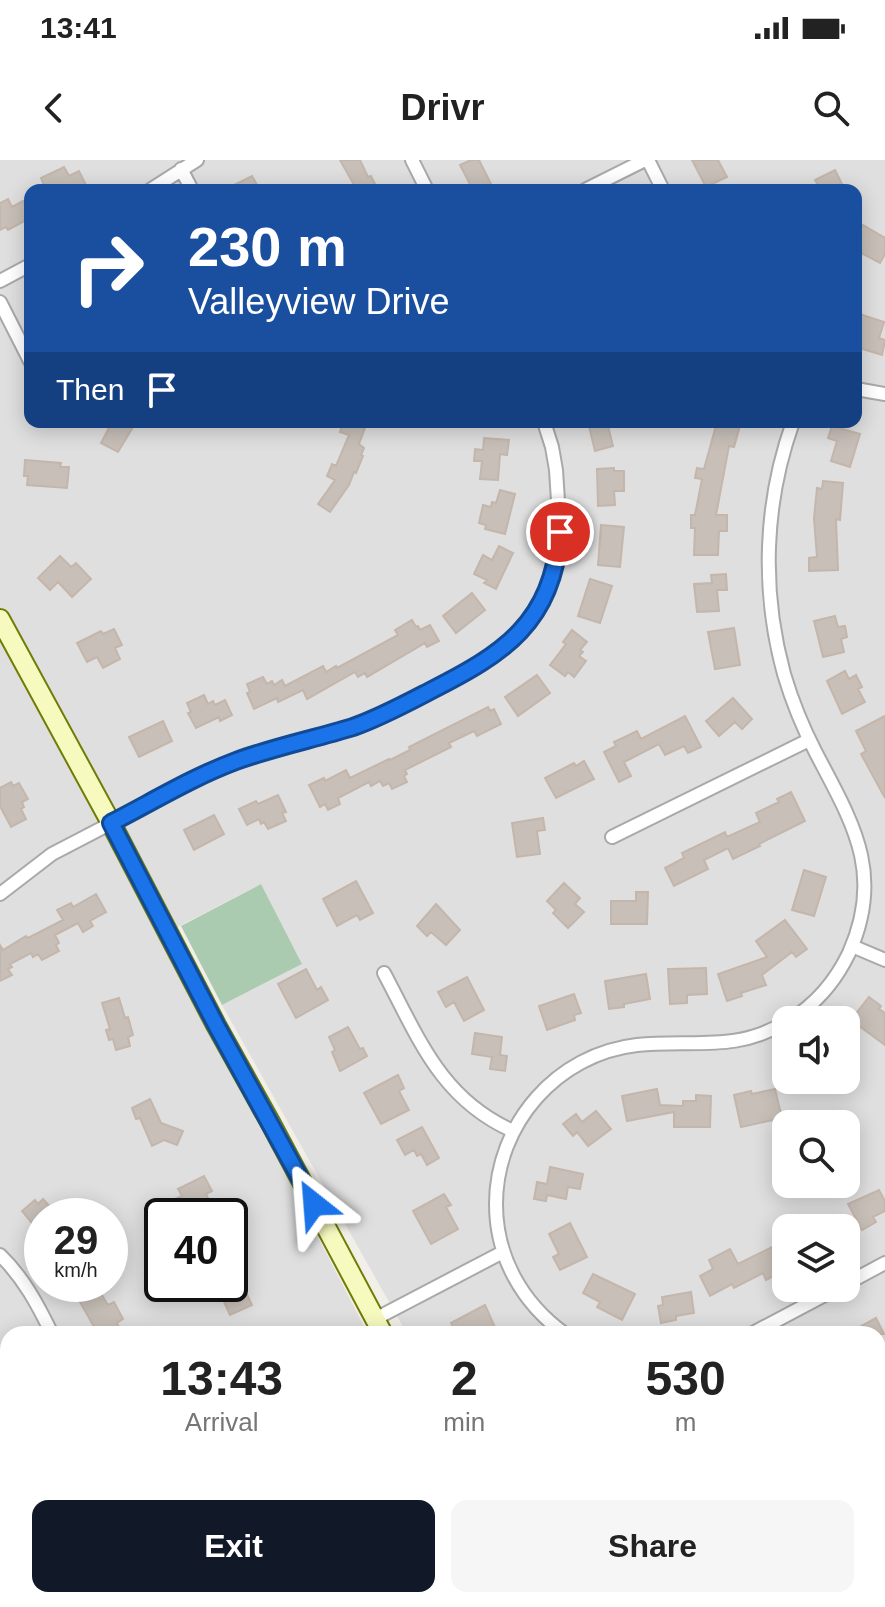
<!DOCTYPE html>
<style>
:root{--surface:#fff;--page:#f6f6f6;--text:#222;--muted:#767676;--accent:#111827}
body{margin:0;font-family:Arial,sans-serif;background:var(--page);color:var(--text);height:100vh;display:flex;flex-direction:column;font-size:30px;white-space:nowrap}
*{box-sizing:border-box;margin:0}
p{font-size:26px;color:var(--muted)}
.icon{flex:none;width:44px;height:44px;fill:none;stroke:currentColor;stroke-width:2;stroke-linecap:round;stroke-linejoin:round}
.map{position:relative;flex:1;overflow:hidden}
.drawer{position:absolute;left:0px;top:1166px;width:886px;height:282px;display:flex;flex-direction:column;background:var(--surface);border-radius:24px 24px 0 0;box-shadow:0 4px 20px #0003}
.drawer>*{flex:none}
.banner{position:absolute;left:24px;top:24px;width:838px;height:244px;border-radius:16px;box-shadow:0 4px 20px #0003;background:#1a4fa0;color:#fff;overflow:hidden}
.buttons{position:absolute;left:772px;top:846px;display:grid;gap:16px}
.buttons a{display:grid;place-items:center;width:88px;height:88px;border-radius:16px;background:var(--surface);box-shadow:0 4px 20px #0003;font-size:40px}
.speed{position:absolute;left:24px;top:1038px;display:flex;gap:16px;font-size:40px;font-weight:700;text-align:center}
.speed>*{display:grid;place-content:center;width:104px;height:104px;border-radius:50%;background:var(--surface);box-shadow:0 4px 20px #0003;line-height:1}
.speed small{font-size:20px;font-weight:400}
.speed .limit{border:4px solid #111;border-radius:12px;background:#fff;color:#111}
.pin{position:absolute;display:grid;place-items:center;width:68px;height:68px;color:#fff;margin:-34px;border:4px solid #fff;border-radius:50%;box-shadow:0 2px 8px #0007}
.me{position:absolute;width:88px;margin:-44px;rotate:332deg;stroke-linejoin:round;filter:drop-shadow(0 0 6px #0008)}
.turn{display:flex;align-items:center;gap:28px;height:168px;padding:0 32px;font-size:36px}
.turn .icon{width:104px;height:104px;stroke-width:2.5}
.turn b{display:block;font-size:56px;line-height:68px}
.then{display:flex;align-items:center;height:76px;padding:0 32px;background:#0003;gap:16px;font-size:30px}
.eta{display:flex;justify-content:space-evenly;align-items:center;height:136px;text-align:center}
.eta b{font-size:48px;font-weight:800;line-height:56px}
.action{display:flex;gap:16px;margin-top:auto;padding:16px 32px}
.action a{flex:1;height:92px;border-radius:16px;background:var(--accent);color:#fff;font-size:32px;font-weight:800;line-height:92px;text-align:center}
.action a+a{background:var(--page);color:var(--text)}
.status{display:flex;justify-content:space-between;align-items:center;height:56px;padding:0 40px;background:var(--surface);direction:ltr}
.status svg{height:22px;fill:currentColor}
header{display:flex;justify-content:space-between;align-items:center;height:104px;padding:0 32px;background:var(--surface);font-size:36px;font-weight:800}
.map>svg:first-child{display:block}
.residential{fill:#e0dfdf;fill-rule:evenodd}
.cemetery{fill:#aacbaf}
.building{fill:#c7bfb8;stroke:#c4b6ab;stroke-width:2}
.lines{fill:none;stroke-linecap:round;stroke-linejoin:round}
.street-casing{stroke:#a9a9a9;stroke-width:16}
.secondary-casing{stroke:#707d05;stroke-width:22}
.street{stroke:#fff;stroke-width:12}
.secondary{stroke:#f7fabf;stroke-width:18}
.route-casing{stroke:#114b97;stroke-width:20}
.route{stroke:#1a73e8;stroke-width:14}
</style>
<div class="status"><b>13:41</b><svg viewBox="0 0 49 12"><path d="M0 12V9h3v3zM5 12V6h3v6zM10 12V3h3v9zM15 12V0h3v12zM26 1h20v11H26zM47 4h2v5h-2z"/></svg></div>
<header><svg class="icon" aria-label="back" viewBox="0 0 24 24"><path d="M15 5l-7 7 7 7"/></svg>Drivr<svg class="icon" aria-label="search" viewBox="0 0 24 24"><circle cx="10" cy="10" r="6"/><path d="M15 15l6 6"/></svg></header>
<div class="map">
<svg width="885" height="1447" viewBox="0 0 885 1447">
<rect width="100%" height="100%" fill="#f2efe9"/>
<path class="residential" d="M0,0H885V1219L878,1222V1174H407L222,845L302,804L261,724L162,775L368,1174H8V1440H467L454,1447H0ZM30,30H856V262H30ZM786,860H846V920H786ZM786,964H846V1024H786ZM42,1056H110V1124H42ZM162,1056H230V1124H162ZM786,1068H846V1128H786Z
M885,1297V1447H608L621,1440H878V1301Z"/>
<path class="cemetery" d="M261,724L302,804L222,845L181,766Z"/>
<path class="building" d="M340,0H360L368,17L371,16L378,30H357Z
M471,0H479L494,30H473L460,5Z
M692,0H718L727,17L706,27Z
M64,7L69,16L79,11L87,27L81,30H46L41,18Z
M835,10L845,30H821L815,20Z
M252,16L260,30H224Z
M8,39L12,47L23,41L30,58L8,70L6,67L0,70V43Z
M863,65L885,78V94L880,103L861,93L862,90L856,86V77Z
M856,153L884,162L879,178L885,180L882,195L856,187Z
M112,262H136L118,292L101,283Z
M343,262H358L366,265L359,284L364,288L361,295L363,296L356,313L354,312L349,325L330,352L318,344L335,320L327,316L332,304L336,306L349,275L340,272Z
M588,262H607L613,286L595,291Z
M717,262H741L734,287L729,286L716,355H727V371H719L718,395H694L695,368H691V355H695L702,319L695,318L697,308L704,309Z
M832,266L860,274L850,307L831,301L837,281L828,278Z
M484,278L509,280L507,295L500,294L498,320L480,319L482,301H474L475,289L483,290Z
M25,300L61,303L60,307H69L67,328L27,325L28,316H24Z
M614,308V311H624V331H614L615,345L598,346L597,309Z
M823,321L843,323L840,360L836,359L838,410L809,411V398L817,397L814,358L817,328L822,329Z
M500,330L515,334L505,374L485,369L486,365L479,363L483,345L491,347L492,342L496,343Z
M601,365L624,367L620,407L598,405Z
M499,386L513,393L496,429L484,423L487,420L474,414L483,395L492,400Z
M60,396L71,407L76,403L91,419L72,437L58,422L50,430L38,418Z
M726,414L727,430H717L719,451L697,452L694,424L712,423L711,415Z
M590,419L612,426L600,463L578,456Z
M472,433L485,450L456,473L443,456Z
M835,456L838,467L845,466L847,477L841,479L844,492L823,497L814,461Z
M412,460L416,467L418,466L420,470L430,465L439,481L427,487L425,483L367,517L365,513L358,517L355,512L307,539L303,530L278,542L277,538L254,549L247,533L250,532L247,524L263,517L267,524L272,521L274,525L282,520L285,526L323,506L326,512L336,506L337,508L398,475L395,470Z
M734,468L740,505L715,509L708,472Z
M114,469L122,485L115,488L120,499L103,508L97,497L87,502L77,483L101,471L103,474Z
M572,470L587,482L580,490L583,492L579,496L586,501L574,517L568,512L565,516L550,505L566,484L563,482Z
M845,511L849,519L856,515L862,527L858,529L865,542L842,554L827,521Z
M537,515L550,533L518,556L505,537Z
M204,535L208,544L213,541L215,545L225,540L232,555L220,561L219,557L196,568L188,553L191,552L187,543Z
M733,538L752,559L742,569L735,562L719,576L706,561Z
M488,547L490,551L494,549L501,564L477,576L474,571L449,583L451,587L405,610L407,614L404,616L407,622L392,629L389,623L383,626L380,621L371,626L369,622L338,638L340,644L328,650L325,644L320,647L309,625L324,618L325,621L346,610L350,618L389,599L390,600L410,590L409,587Z
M685,556L701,587L688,593L684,586L665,595L659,584L624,602L631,616L619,622L604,592L616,586L614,582L637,571L641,579Z
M885,556V638L861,594L866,591L856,571Z
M163,561L172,581L139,597L129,577Z
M584,601L594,619L556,638L545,618L574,603L576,606Z
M11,622L13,626L19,623L28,639L22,642L24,647L21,649L26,659L11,667L0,646V628Z
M791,632L805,661L759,684L760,686L733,699L728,688L704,700L708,709L674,726L665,708L684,698L682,693L725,672L727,677L760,662L756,653L779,642L777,639Z
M278,635L286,652L282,653L286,661L268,669L264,662L261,664L259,659L247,665L239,649L256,641L258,644Z
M214,655L224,674L194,690L184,670Z
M543,658L545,670L537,671L540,694L517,697L512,663Z
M804,710L826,717L814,756L792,750Z
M356,721L373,753L360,760L357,755L337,766L323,739Z
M564,723L580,738L575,744L584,752L568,768L553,753L556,750L547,741Z
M636,732H648L647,764H611V741H636Z
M96,734L106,752L90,761L93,766L83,772L78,763L55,775L59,783L56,785L59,791L42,800L38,794L33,797L31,793L10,804L12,807L8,809L12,815L0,821V785L3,790L26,776L28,778L63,760L57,750L71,743L73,747Z
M436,744L460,770L446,785L431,772L427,776L417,766Z
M785,760L807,789L796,797L792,792L762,815L766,825L741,833L742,836L727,841L718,814L767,797L756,781Z
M706,808L707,834L687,835V843L670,844L668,809Z
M306,809L317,830L321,827L328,840L296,858L278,824Z
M646,814L650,839L624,844V847L609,849L605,821Z
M467,817L484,850L464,861L454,842L446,847L438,832Z
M574,834L581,853L574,855L575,860L547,870L539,846Z
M869,837L881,846L879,849L885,853V885L851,860Z
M119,838L125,858L128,857L133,875L128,877L130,886L116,890L113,879L109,880L106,870L110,869L102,843Z
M348,867L360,889L363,888L367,896L340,911L332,892L335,890L329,877Z
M475,873L502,877L500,895L507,896L505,911L490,909L492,897L472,894Z
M398,915L404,928L399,931L409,950L381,964L364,933Z
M657,929L660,945L683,946V941H696V935L711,936L710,967H674V952L627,961L622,936Z
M775,929L782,958L741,967L734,935L751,931L752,934Z
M150,939L161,963L183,971L177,985L164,980L152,986L140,958L136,959L132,948Z
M596,951L611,969L588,986L577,972L573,976L563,964L576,954L582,962Z
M422,967L439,998L427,1005L421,994L417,996L414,990L405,995L397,980Z
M550,1007L583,1014L580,1029L568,1027L566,1039L547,1035L546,1041L534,1039L537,1022L547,1024Z
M204,1016L212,1031L206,1034L215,1052L207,1056H178L173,1045L177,1043L175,1039L182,1036L178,1029Z
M879,1030L885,1041V1051L873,1057L876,1062L862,1070L848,1044Z
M444,1034L451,1045L446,1047L458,1069L431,1084L413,1051Z
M43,1039L58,1056H42V1075L22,1051L35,1040L38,1044Z
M570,1063L587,1097L560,1110L553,1097L559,1094L549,1074Z
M786,1080V1103L776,1108L779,1113L766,1120L763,1113L734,1128L732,1124L710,1136L700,1116L713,1109L709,1100L730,1089L738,1104Z
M230,1098L252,1145L230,1155L216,1124H230Z
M593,1114L635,1134L622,1160L597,1147L600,1142L583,1133Z
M70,1124H95L108,1145L114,1142L123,1159L117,1163L119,1167L115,1169L118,1174H98Z
M691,1132L694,1153L676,1156V1160L661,1163L658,1146L663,1145L662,1137Z
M485,1145L498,1174H457L451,1163Z
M876,1158L884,1174H847Z"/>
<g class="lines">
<defs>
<path id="street" d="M412,0L427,30
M648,0L663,30
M181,9L192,30
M150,30L197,0
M585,30L645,0
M0,121L30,105
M0,142L30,201
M856,229L885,234
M612,677L809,580
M0,734L52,694L202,616L252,596L355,566L377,557L468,511L487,500L509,483L526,464L545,433L558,389L560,372L556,310L552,287L544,262
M852,786L885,800
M384,813C419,879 441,939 513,971
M790,860C816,844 836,820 849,793C885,713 852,662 816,593C803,568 792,541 784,514C761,430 764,343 793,262
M0,1095C23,1117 38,1145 52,1174
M846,1124L885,1103
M375,1159L503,1092
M565,1174C522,1143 496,1097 496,1044C496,964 557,894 637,885C691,879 735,893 786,862
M751,1174L838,1128
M0,1268L8,1264
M878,1433H885
M151,1440L155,1447
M181,1447L185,1440
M846,1447L859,1440"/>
<path id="secondary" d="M0,459L111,663L216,865L270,962L383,1174
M878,1264L885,1260
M526,1447L540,1440"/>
</defs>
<use href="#street" class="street-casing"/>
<use href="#secondary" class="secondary-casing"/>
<use href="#street" class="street"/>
<use href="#secondary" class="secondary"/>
</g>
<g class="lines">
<defs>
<path id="route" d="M314,1044L216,865L111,663C152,642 193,617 236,601C274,587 314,579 353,567C379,558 405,544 430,531C505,493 552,463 560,372"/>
</defs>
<use href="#route" class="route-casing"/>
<use href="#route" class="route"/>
</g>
</svg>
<div class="buttons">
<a><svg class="icon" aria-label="sound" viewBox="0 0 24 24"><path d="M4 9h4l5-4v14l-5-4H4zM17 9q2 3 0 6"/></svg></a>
<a><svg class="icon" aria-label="search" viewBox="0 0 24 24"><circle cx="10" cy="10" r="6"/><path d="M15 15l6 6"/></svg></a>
<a><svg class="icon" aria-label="layers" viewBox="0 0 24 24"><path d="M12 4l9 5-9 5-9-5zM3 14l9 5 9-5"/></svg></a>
</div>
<div class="speed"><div>29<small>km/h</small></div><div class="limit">40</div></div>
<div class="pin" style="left:560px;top:372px;background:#d93025"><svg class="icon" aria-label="arrive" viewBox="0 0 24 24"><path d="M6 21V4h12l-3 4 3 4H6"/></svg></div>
<svg class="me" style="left:314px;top:1044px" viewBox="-20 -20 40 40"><path d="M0-17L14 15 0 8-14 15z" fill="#1a73e8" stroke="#fff" stroke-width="4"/></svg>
<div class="banner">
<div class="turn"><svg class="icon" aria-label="right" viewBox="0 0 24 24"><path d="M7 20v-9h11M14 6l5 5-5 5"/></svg><div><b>230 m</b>Valleyview Drive</div></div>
<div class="then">Then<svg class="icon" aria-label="arrive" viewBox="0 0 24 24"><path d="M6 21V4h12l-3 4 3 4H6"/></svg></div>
</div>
<section class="drawer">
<div class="eta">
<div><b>13:43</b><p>Arrival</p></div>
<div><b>2</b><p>min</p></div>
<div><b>530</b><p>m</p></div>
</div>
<div class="action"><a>Exit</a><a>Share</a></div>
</section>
</div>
